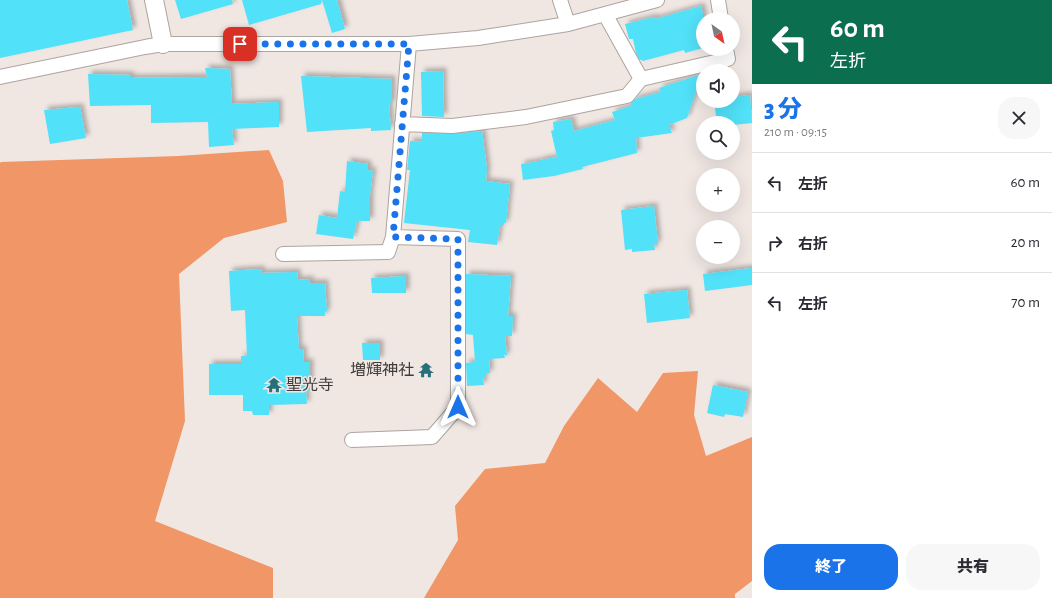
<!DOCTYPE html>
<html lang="ja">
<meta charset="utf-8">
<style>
:root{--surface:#fff;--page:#f7f7f7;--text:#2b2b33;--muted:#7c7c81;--line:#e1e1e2;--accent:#1a73e8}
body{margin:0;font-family:"Alegreya Sans","Noto Sans JP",sans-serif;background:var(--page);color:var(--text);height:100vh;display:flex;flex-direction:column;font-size:15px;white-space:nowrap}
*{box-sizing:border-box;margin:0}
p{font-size:13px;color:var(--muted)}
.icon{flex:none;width:22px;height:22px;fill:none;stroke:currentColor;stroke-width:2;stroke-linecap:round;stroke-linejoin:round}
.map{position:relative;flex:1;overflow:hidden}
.sheet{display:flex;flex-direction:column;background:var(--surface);width:300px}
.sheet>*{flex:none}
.top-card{background:#0b6e4f;color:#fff;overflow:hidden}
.needle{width:26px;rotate:147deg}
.fabs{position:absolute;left:696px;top:12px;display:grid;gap:8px}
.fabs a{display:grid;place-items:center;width:44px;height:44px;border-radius:50%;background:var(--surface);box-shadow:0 4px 16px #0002;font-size:20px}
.pin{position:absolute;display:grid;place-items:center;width:34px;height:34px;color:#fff;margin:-17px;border-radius:8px;box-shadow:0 2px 6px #0006}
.me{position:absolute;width:44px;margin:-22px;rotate:0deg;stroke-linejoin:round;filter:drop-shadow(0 0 3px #0008)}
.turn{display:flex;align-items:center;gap:14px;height:84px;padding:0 12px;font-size:18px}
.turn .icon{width:52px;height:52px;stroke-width:2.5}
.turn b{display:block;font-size:28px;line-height:34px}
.round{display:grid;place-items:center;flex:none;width:42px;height:42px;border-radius:16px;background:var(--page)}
.overview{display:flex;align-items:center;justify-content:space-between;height:68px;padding:0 12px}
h1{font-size:24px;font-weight:800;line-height:30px;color:var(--accent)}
.button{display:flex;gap:8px;margin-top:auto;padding:8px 12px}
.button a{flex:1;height:46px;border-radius:16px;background:var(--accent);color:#fff;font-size:16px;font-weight:800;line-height:46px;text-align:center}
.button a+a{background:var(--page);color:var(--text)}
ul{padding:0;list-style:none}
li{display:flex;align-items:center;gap:12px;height:60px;padding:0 12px;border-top:1px solid var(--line)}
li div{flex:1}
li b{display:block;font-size:15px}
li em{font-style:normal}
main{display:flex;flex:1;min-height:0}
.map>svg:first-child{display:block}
.forest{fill:#f09667}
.building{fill:#51e1f8;filter:url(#shadow)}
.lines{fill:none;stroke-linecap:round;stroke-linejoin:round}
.minor-casing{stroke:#aca4a0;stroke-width:16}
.tertiary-casing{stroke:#aca4a0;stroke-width:20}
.minor{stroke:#fff;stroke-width:14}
.tertiary{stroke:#fff;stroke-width:18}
.route{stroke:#1a73e8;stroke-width:7;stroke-dasharray:0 12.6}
.labels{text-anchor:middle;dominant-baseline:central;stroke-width:3;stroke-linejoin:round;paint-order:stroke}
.poi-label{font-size:16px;fill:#3f3c3a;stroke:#f0e7e3;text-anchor:end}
</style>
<main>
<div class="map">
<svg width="752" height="598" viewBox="0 0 752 598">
<defs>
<filter id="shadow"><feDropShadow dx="3.5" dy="-3.5" stdDeviation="2" flood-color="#0004"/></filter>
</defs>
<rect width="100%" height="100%" fill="#f0e7e3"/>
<path class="forest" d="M269,150L283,181L287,222L224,238L179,274L185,421L155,521L273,568V598H0V163L1,162L178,156Z
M698,371L694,415L706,456L752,437V581L735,594V598H424L458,540L455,506L485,469L545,463L564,426L598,378L637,412L663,373Z"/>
<path class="building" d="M0,0H127L133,30L0,58Z
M175,0H232L233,4L181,19Z
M242,0H321V4L249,25Z
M322,0H337L345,29L332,33Z
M701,6L703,14V48L685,53L684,50L643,61L639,59L636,53L633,39H629L625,24L654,17L655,19Z
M205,68L230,69L232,104L279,102V127L232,129L234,145L209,147L208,122L151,123V105L90,106L88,74L131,75V78L207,77Z
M443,71L444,117L422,116L421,72Z
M702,74L687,118L669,125L672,133L636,138L637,153L582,167L583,169L554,176L523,180L521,164L540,161V160L557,157L551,131L554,130L553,122L571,119L574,131L615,120L612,112L631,106V103L635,99L661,92L659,88Z
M301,76L392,79V104H389L391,130L371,131V128L307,132Z
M750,95L752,123L733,125V123H717L714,101H733V97Z
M80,107L86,138L50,144L44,110Z
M482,131L487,169L486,181L510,184L506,223H504V225H500L497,245L468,242L470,230L404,223L410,170H407L410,141L422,142V133L453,134Z
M347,161L368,164V170L373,171L370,195V221H357L353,239L316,234L319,215L337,218L340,191L345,192Z
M654,206L658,244H654L655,250L632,252V249L625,250L621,210Z
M752,268V285L705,291L703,274Z
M261,269L262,273L297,272L298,280L310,279V283H325L327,311H325V316H297L299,349H303L304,362H310V391H306L307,404L269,405V415H253L252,411H243V395H209V364H241V356H247L245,310L231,311L229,271Z
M466,274L511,276L508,316H513L512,336H505L507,355H504L505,358L489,359L490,373L485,374V378H483L484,385L467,386L466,363L475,362L473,335L466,334Z
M406,276V293H372L371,278Z
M687,290L690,318L647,323L644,294Z
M362,343H380V360H363Z
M713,385L748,392L743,417L725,414L724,417L707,413Z"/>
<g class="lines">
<defs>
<path id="minor" d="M560,0L568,24
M718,0L721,19
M605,14L641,79L728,59L726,49
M0,77L145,47L163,44H409L478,38L568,24L657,0
M402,124L452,126L526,117L627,96L641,79
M283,254L388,252L393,237L409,44
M352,440L432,437L458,407V239L393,237"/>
<path id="tertiary" d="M154,0L163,44"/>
</defs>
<use href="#minor" class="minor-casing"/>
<use href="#tertiary" class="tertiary-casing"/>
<use href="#minor" class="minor"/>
<use href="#tertiary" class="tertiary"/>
</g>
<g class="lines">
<path class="route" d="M240,44H409L393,237L458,239V407"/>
</g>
<defs>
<symbol id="temple-bare" viewBox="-9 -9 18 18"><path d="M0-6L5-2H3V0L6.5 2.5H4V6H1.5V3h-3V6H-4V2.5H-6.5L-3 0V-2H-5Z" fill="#276f7b" stroke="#f0e7e3" stroke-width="2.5" paint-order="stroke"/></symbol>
</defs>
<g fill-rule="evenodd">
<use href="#temple-bare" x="415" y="359" width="22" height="22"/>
<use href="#temple-bare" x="263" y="374" width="22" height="22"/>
</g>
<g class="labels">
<g class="poi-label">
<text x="414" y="370">増輝神社</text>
<text x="286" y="385" text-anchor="start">聖光寺</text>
</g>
</g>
</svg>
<div class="fabs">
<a><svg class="needle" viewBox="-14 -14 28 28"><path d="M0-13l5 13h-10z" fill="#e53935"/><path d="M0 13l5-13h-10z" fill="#7c7c81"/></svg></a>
<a><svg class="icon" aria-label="sound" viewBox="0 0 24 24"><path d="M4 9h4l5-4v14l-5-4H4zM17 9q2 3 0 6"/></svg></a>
<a><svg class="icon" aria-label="search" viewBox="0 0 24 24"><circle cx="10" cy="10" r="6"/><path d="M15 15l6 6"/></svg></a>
<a>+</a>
<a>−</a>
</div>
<div class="pin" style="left:240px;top:44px;background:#d93025"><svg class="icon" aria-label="arrive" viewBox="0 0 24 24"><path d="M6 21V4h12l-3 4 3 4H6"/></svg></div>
<svg class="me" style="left:458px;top:407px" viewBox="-20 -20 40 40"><path d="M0-17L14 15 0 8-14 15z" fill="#1a73e8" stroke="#fff" stroke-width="4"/></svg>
</div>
<section class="sheet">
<div class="top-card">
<div class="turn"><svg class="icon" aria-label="left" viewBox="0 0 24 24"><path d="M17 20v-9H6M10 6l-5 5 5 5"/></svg><div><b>60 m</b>左折</div></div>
</div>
<div class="overview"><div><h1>3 分</h1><p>210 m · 09:15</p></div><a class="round"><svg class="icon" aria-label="close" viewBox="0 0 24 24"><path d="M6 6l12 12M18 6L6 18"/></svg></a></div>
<ul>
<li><svg class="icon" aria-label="left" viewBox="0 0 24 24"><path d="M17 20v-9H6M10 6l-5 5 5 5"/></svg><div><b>左折</b></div><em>60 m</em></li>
<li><svg class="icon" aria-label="right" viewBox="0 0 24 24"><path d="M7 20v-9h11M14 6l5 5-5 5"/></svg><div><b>右折</b></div><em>20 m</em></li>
<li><svg class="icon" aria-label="left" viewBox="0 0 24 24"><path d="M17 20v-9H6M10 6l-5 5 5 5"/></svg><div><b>左折</b></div><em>70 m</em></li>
</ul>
<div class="button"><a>終了</a><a>共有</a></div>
</section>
</main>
